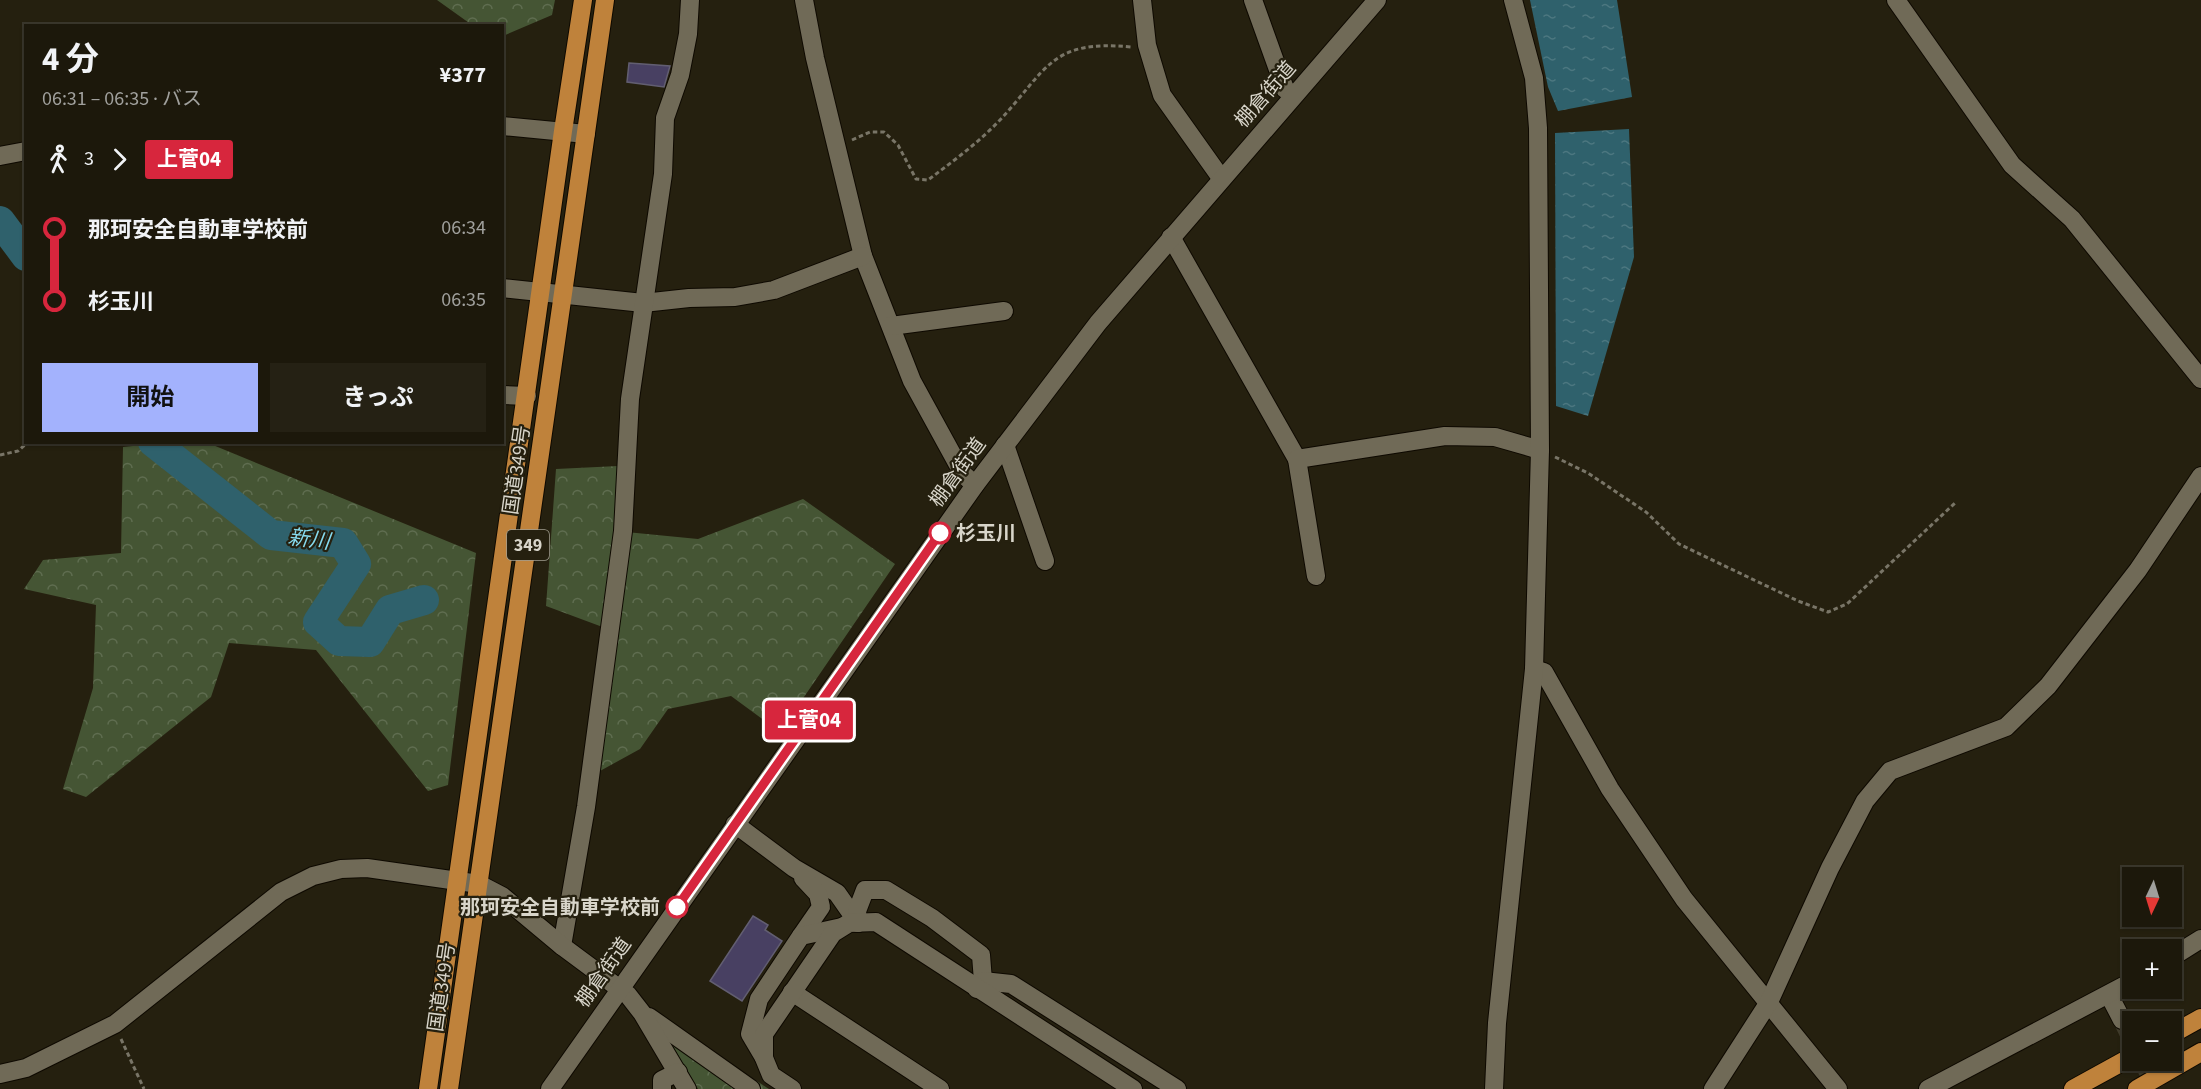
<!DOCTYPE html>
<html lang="ja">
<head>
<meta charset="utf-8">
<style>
  :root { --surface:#1c180b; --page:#252114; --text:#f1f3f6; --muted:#a0a09d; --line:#3a372c; --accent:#a3b2fd }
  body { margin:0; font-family:"Source Sans 3","Noto Sans JP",sans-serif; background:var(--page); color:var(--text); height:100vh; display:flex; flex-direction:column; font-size:22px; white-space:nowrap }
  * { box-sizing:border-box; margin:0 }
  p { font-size:20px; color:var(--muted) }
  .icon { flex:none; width:33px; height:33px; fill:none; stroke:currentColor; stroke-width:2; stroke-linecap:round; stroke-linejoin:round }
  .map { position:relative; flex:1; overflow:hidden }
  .side { position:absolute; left:24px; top:24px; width:480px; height:420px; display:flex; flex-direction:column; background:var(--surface); border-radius:0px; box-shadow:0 2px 4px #0004,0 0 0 2px var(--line) }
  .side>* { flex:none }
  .badge { padding:0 12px; border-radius:4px; font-size:21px; line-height:39px }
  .needle { width:39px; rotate:184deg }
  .fabs { position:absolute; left:2122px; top:867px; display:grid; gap:12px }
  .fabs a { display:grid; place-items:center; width:60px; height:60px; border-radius:0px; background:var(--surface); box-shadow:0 2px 4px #0004,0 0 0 2px var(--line); font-size:30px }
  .map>.badge { position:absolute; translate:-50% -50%; box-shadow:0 0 0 3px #fff }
  .legs { display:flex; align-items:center; gap:9px; height:66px; padding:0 18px; font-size:20px }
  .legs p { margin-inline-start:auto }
  .overview { display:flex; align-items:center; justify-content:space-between; height:102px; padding:0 18px }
  h1 { font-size:33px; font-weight:700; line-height:45px }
  .cta { display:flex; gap:12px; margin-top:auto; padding:12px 18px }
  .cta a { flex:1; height:69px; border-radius:0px; background:var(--accent); color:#111; font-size:24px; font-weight:700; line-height:69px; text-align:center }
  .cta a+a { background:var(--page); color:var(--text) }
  ul { padding:0 18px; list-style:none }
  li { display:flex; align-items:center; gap:21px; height:72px; font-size:22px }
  li i { display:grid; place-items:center; width:9px; height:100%; margin:0 8px; background:currentColor }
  li i::after { content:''; width:15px; height:15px; margin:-8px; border:4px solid; border-radius:50%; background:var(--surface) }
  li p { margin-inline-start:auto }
  li:first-child i { background:linear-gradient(#0000 50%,currentColor 0) }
  li:last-child i { background:linear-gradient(currentColor 50%,#0000 0) }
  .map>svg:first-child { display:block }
  .forest { fill:url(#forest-crowns) }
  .water { fill:url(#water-ripples) }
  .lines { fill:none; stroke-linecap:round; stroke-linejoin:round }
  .river { stroke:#2f616c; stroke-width:30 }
  .building { fill:#484062; stroke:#625e71; stroke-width:1.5 }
  .minor-tunnel { stroke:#403b2b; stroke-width:18; stroke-dasharray:18 9; stroke-linecap:butt }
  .minor-casing { stroke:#0e0900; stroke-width:20 }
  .highway-casing { stroke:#0e0900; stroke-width:20 }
  .path { stroke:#797567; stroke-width:3; stroke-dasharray:4.5 3; stroke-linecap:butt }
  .minor { stroke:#706a57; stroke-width:18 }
  .highway { stroke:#bf823b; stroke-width:18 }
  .line-1-casing { stroke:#fff; stroke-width:14 }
  .line-1 { stroke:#d7263d; stroke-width:9 }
  .stop-1-dot { fill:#fff; stroke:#d7263d; stroke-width:3 }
  .labels { text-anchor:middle; stroke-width:4.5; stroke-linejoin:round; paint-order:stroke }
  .shield { fill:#25200f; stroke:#a29f92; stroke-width:1.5 }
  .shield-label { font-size:18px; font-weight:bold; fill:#d8d5ca }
  .street-label { font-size:20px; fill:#d8d5ca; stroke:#25200f }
  .stop-label { font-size:20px; font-weight:bold; fill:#d8d5ca; stroke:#25200f; text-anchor:start }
  .water-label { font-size:21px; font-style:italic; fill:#86daee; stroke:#25200f }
</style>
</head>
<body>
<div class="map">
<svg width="2201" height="1089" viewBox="0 0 2201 1089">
  <defs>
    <pattern id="forest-crowns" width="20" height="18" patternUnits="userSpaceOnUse" patternTransform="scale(1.5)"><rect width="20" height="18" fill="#455534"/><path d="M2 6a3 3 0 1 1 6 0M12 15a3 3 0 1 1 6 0" fill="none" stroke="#5f6d50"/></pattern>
    <pattern id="water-ripples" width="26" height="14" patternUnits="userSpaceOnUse" patternTransform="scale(1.5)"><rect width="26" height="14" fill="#2f616c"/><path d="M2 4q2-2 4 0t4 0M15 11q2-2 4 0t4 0" fill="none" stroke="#4c7780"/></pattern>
  </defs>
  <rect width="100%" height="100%" fill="#25200f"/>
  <!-- forest -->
  <g class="forest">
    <path d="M437,0H555L552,15L503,36L502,26L472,25Z"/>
    <path d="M172,442L208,443L476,553L448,785L428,791L316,650L229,643L211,697L86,797L63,789L93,688L96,605L24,589L43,560L121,553L123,447Z"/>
    <path d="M618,466L616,531L698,539L803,499L895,564L780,732L731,696L668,709L640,749L600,771L616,632L546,606L556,469Z"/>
    <path d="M676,1028L769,1089H698L671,1043Z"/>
  </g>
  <!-- water -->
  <g class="water">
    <path d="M1530,0H1617L1632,97L1558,111L1548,87Z"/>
    <path d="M1629,129L1634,257L1588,416L1556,406L1555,133Z"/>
  </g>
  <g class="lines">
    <!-- river -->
    <g class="river">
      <path d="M0,221L26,256"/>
      <path d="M153,442L271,535L343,543L356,564L318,622L339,641L370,642L390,610L424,600"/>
    </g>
  </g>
  <!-- building -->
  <g class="building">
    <path d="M629,63L670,66L664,87L627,82Z"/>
    <path d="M753,916L768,925L765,930L782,941L742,1001L710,981Z"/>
  </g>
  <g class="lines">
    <!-- minor-tunnel -->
    <g class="minor-tunnel">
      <path d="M2122,1020L2133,1043"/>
      <path d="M2142,1060L2156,1089"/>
    </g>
    <defs>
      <g id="minor">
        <path d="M804,0L815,58L863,256L912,381L963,474L975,485"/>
        <path d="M1142,0L1147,45L1162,95L1221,178"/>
        <path d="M1253,0L1285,89L1294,95"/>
        <path d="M1896,0L2012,165L2072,219L2201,379"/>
        <path d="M502,126L586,134"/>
        <path d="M0,156L26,151"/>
        <path d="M1171,237L1297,459"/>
        <path d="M502,288L643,303L689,298L735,297L774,290L863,256"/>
        <path d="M891,326L1004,311"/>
        <path d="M502,395L527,396"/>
        <path d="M1005,445L1045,561"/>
        <path d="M1316,576L1297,459L1445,436L1495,437L1540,450"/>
        <path d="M1534,669L1544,672L1610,789L1684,899L1838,1089"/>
        <path d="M735,824L794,868L837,893L858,923"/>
        <path d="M858,923L857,911L865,890H886L932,918L981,955L983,981"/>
        <path d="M801,936L821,907L818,894L803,878"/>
        <path d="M562,946L586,807L623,531L630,399L663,174L665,118L680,75L688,34L690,0"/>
        <path d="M2172,957L2201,939"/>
        <path d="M977,989L983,981L1011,984L1177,1089"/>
        <path d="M792,992L940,1089"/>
        <path d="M2109,995L2122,1020"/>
        <path d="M649,1017L751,1089"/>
        <path d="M763,1056L750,1034L759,999L801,936L842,927"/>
        <path d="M0,1074L26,1068L115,1024L281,892L313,876L341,869L367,868L479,884L502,896L562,946L628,995L642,1013L687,1089"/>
        <path d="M550,1089L975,485L1098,323L1377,0"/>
        <path d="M662,1089V1080L678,1072"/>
        <path d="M792,1089L771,1075L764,1058V1034L833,933L849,923L876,922L1133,1089"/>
        <path d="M1494,1089L1497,1023L1534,669L1540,450L1538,128L1534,78L1513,0"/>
        <path d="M1713,1089L1769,1002L1830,868L1865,801L1890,771L2006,727L2048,686L2138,570L2201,476"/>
        <path d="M1928,1089L2133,981"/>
      </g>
      <g id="highway">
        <path d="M2172,1034L2201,1018"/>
        <path d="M428,1089L563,131L583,0"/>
        <path d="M449,1089L605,0"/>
        <path d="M2073,1089L2133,1056"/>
        <path d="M2137,1089L2201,1052"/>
      </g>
    </defs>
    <!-- minor casing -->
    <use href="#minor" class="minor-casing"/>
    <!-- highway casing -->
    <use href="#highway" class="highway-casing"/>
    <!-- path -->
    <g class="path">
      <path d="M852,140L870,132H884L898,145L916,179L928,180C952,162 978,143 999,121C1047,70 1050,39 1131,47"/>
      <path d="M0,455L18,451L28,442"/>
      <path d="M1555,457L1588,473L1646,512L1679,544L1798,601L1828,612L1847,604L1955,503"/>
      <path d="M121,1039L144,1089"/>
    </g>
    <!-- minor -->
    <use href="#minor" class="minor"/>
    <!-- highway -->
    <use href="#highway" class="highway"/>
  </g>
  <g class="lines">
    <defs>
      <path id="line-1" d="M677,907L940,533"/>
    </defs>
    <!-- line-1 casing -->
    <use href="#line-1" class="line-1-casing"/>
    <!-- line-1 -->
    <use href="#line-1" class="line-1"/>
  </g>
  <!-- markers -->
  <g class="stop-1-dot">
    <circle cx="940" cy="533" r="10"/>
    <circle cx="677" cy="907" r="10"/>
  </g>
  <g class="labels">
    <!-- shield labels -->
    <rect class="shield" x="507" y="530" width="42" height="30" rx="4.5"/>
    <g class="shield-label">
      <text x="528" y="551">349</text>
    </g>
    <!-- street labels -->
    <g class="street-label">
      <text transform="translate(1265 94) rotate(-49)" y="7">棚倉街道</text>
      <text transform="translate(516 470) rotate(-82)" y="7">国道349号</text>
      <text transform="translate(957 472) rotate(-54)" y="7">棚倉街道</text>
      <text transform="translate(603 972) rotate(-55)" y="7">棚倉街道</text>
      <text transform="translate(441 987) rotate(-82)" y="7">国道349号</text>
    </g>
    <!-- stop labels -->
    <g class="stop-label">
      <text x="956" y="540">杉玉川</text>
      <text x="660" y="914" text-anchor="end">那珂安全自動車学校前</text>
    </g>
    <!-- water labels -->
    <g class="water-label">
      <text transform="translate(309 539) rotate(7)" y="7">新川</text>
    </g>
  </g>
</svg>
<div class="fabs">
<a><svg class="needle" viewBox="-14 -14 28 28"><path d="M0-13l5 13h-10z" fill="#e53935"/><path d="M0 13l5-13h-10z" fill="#a0a09d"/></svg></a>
<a>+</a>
<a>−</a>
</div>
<b class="badge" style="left:809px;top:720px;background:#d7263d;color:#fff">上菅04</b>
<section class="side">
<div class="overview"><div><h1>4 分</h1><p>06:31 – 06:35 · バス</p></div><b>¥377</b></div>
<div class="legs"><svg class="icon" aria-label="walk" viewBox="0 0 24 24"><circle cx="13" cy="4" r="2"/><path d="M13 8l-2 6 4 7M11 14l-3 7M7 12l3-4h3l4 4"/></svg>3<svg class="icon" aria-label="forward" viewBox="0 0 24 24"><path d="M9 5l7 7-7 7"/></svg><b class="badge" style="background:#d7263d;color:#fff">上菅04</b></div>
<ul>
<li><i style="color:#d7263d"></i><b>那珂安全自動車学校前</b><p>06:34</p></li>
<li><i style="color:#d7263d"></i><b>杉玉川</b><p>06:35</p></li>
</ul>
<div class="cta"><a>開始</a><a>きっぷ</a></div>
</section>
</div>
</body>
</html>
